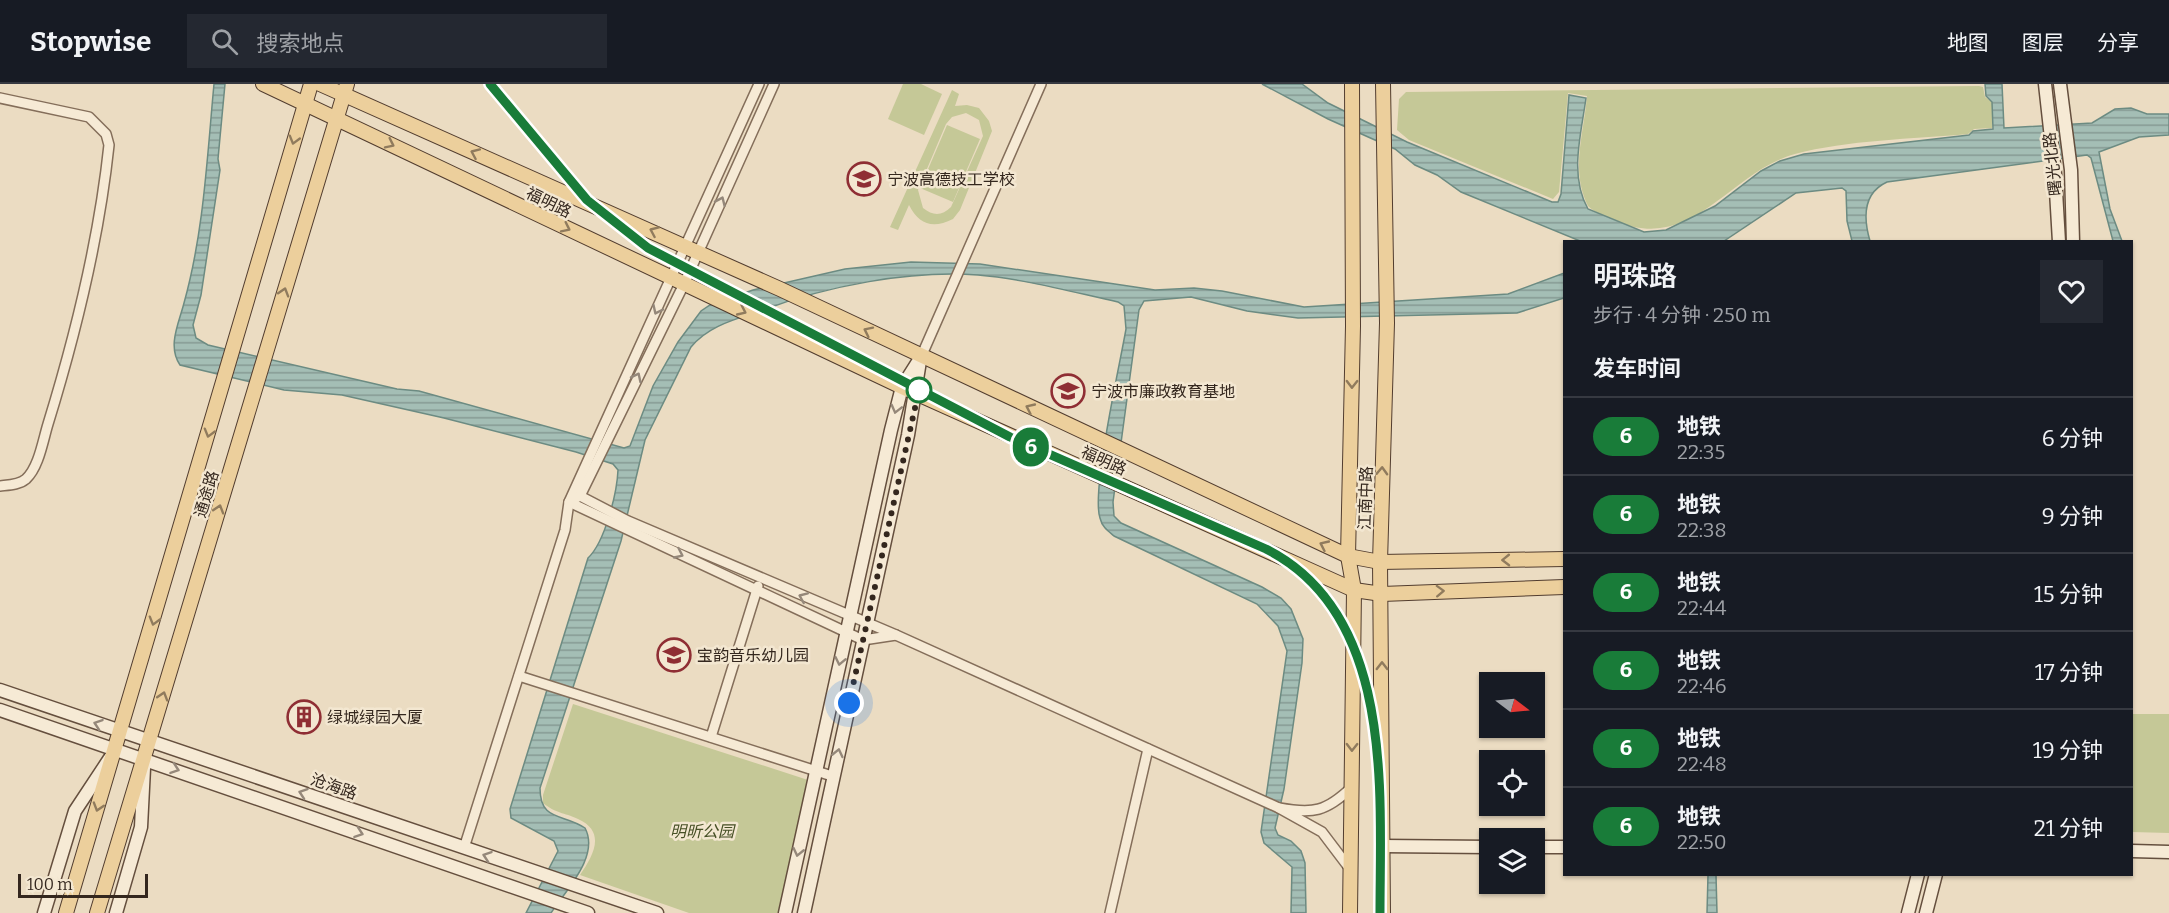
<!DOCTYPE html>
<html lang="zh">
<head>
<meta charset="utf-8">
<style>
  :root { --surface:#171b24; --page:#242831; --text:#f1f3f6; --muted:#9ea1a6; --line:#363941 }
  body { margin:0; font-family:Bitter,"Noto Sans SC",serif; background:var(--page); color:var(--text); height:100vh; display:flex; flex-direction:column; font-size:22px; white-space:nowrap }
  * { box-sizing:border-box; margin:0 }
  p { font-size:20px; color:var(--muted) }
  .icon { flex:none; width:33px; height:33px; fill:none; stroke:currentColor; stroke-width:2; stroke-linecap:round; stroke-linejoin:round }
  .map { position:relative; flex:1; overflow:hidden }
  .drawer { position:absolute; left:1563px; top:156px; width:570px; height:636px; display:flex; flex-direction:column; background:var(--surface); border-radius:0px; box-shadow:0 2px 4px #0004 }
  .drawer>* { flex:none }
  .badge { padding:0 12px; border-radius:20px; font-size:21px; line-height:39px }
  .needle { width:39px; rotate:106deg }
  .buttons { position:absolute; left:1479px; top:588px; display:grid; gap:12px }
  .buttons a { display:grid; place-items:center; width:66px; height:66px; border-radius:0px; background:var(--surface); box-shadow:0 2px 4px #0004; font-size:30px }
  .scale { position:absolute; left:18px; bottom:15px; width:130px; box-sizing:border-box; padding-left:6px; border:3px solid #34271e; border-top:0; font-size:16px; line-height:21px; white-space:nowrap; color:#34271e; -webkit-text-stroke:4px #f3e7d1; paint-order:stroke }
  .you { position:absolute; width:30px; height:30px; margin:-15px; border:4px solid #fff; border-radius:50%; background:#1a73e8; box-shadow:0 0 0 9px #1a73e833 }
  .map>.badge { position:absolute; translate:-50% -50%; box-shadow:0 0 0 3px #fff }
  h2 { padding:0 30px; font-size:22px; line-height:54px }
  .round { display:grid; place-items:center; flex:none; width:63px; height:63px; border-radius:0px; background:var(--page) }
  .head { display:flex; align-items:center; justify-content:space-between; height:102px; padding:0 30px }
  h1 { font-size:28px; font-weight:600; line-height:45px }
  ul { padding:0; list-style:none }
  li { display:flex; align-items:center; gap:18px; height:78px; padding:0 30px; border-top:2px solid var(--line) }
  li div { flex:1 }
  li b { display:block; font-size:22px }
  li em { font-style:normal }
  li .badge { min-width:66px; font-weight:700; text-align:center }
  header { display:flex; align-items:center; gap:36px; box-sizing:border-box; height:84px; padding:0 30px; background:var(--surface); border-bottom:2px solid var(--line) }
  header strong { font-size:28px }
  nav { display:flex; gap:33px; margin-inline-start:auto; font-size:21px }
  .search { width:420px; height:54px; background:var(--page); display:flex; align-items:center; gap:15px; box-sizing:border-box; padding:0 21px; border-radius:0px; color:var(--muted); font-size:22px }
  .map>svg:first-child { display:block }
  .green { fill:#c5c897; fill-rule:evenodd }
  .water { fill:url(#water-rules); stroke:#6c8b82; stroke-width:1.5 }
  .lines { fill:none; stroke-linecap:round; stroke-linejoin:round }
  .street-casing { stroke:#846e5a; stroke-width:12 }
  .secondary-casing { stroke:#654f3e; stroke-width:15 }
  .primary-casing { stroke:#523d2f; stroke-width:16 }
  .street { stroke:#f6ead5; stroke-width:9 }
  .secondary { stroke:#f6ead5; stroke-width:12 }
  .primary { stroke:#eccf9c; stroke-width:14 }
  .oneway { stroke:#907b5d }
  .oneway2 { stroke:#95887a }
  .line-casing { stroke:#fff; stroke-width:14 }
  .line { stroke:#197c39; stroke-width:9 }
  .walk { stroke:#34271e; stroke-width:6; stroke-dasharray:0 10.8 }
  .stop-dot { fill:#fff; stroke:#197c39; stroke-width:3 }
  .labels { text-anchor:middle; stroke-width:5; stroke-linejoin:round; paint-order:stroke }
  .street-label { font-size:16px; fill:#34271e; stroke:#f3e7d1 }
  .poi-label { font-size:16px; fill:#34271e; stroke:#f3e7d1; text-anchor:start }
  .park-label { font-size:16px; font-style:italic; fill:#475026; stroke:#f3e7d1 }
</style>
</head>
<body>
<header>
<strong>Stopwise</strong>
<div class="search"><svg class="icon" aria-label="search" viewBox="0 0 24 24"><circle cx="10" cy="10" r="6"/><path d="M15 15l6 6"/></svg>搜索地点</div>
<nav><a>地图</a><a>图层</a><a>分享</a></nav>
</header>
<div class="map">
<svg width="2169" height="829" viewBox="0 0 2169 829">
  <defs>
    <pattern id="water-rules" width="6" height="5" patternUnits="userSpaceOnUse" patternTransform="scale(1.5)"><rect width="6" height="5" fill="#a4beb5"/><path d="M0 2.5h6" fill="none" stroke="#869a93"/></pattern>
  </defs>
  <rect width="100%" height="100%" fill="#ebdcc2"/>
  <!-- green -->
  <g class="green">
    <path d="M903,0H921L942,10L924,51L888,35Z"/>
    <path d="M1979,2L1983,3L1985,13L1992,18V44L1974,45L1968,50C1913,55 1847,56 1795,70C1729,88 1693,170 1616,137C1607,133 1595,129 1588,122C1570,86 1584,50 1587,12L1568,9L1559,108L1553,115L1409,56L1397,46L1399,15L1406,8Z"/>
    <path d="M952,6L959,10L955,22L967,21L979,24L989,37L992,47L960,126L953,135C933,145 919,141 909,121L898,146L890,143ZM966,29L979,36L983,52L951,123C942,132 933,132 923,124L918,106L946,40L952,33Z"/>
    <path d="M947,41L980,55L953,118L920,104Z"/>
    <path d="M573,620L808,696L778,829H689L580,791C593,772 607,748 578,735C563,728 557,730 543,719V711Z"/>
    <path d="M2132,630H2169V749L2132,748Z"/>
  </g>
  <!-- water -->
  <g class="water">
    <path d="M214,0H225L218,75L220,86L201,211L193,241L196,254L208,261L397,305L419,307L624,364L630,362L653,302L678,258L701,227L710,221L753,206L845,185L911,178L980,180L1155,206L1194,204L1222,207L1304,223L1508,210L1564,189V214L1517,229L1298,234L1247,227L1191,213L1144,217L1139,226L1113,418L1114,432L1121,439L1262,503L1281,514L1291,525L1303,555L1302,579L1284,705L1275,744L1278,751L1291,757L1301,767L1305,779L1306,829H1291L1292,783L1264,759L1261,748L1287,567L1278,542L1257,520L1114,452C1108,447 1102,443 1100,434C1091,408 1120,280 1126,245L1124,222L1118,218C1072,208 1025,195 978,191C910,186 827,202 763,226C737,235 709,241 691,263L645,356L621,457L540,704C540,738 563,729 585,744C600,772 566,806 551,829H526L558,767L554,757L511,734L510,725L588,474C605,458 617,409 618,386L613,380L576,368L444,334L342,311L284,306L180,281C167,262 179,239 184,219C204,147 207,74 214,0Z"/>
    <path d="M1262,0H1302L1328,19L1407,58L1552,118H1558L1561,110L1569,11L1586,14C1581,51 1569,91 1588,125L1644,148L1666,146L1715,122L1761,87L1780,77L1804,70L1969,51L1973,47L1993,45L1992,18L1986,12L1985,0H2002L2004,44L2092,39L2115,25L2131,24L2147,30H2169V51L2139,53L2099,68L2110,125L2122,157H2113L2091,74L2087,71L1887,98C1863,109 1863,133 1870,157H1852L1847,137L1846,107L1842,104L1796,109L1724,157H1580L1461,108L1437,91L1415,81L1395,65L1328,35Z"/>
    <path d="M1708,791H1716L1717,829H1707Z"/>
  </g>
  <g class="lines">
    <defs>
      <g id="street">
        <path d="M759,0L569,418L863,556L896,551"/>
        <path d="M0,14L89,33L106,50L109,61C99,156 76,249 48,340C43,356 39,383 26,395C19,401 9,401 0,402"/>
        <path d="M921,273L1041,0"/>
        <path d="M580,412L628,437L896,551L1279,724"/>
        <path d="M519,592L832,692"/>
        <path d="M711,653L758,502"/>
        <path d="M464,764L565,446L569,418L580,412L684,200L774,0"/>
        <path d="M1350,785L1322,748L1279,724C1313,730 1326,728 1352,703"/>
        <path d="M1110,829L1148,665"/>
      </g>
      <g id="secondary">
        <path d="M2045,0L2055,90L2059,158"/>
        <path d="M2060,0L2071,86L2073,158"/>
        <path d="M0,606L657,829"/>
        <path d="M0,626L588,829"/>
        <path d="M1382,762L1490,763"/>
        <path d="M1534,763H1564"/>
        <path d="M2132,767L2169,768"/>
        <path d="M44,829L75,727L110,674"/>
        <path d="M116,829L141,743L144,684"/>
        <path d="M785,829L891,346L902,303L921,273"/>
        <path d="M804,829L908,351L920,277"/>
        <path d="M1908,829L1918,790"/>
        <path d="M1926,829L1936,790"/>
      </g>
      <g id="primary">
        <path d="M263,0L902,303L1354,506L1382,510L1564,503"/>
        <path d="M320,0L780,205L1348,472L1380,478L1564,475"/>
        <path d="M66,829L311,0"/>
        <path d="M97,829L347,0"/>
        <path d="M1350,829L1354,506L1348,472L1353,242L1352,0"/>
        <path d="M1383,829L1380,478L1387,239L1383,0"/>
      </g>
    </defs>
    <!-- street casing -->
    <use href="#street" class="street-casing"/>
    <!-- secondary casing -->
    <use href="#secondary" class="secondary-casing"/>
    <!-- primary casing -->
    <use href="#primary" class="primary-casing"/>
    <!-- street -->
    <use href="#street" class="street"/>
    <!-- secondary -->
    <use href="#secondary" class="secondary"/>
    <!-- primary -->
    <use href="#primary" class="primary"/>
  </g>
  <!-- one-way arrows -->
  <defs><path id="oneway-chevron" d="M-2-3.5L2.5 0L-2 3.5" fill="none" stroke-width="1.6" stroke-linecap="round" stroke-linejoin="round" transform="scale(1.5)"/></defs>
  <g class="oneway">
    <use href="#oneway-chevron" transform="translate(294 56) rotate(106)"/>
    <use href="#oneway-chevron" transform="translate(390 60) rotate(26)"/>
    <use href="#oneway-chevron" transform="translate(475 69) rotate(-156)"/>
    <use href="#oneway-chevron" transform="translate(566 144) rotate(26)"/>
    <use href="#oneway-chevron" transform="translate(654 147) rotate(-156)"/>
    <use href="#oneway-chevron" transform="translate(284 208) rotate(-73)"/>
    <use href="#oneway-chevron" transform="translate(742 227) rotate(25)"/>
    <use href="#oneway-chevron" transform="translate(868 247) rotate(-154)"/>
    <use href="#oneway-chevron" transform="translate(1352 300) rotate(91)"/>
    <use href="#oneway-chevron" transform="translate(1030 324) rotate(-155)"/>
    <use href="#oneway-chevron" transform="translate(209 349) rotate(106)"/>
    <use href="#oneway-chevron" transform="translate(1382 387) rotate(-88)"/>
    <use href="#oneway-chevron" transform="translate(219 425) rotate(-73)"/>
    <use href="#oneway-chevron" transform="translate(1324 461) rotate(-155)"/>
    <use href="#oneway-chevron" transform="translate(1506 476) rotate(179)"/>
    <use href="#oneway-chevron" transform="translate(1440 507) rotate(-2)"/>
    <use href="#oneway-chevron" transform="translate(154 537) rotate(106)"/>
    <use href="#oneway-chevron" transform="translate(1382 582) rotate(-90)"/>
    <use href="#oneway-chevron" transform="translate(163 612) rotate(-73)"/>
    <use href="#oneway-chevron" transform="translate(1352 663) rotate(91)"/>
    <use href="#oneway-chevron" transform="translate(98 723) rotate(107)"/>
  </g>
  <g class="oneway2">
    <use href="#oneway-chevron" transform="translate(721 117) rotate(-66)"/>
    <use href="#oneway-chevron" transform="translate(657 226) rotate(115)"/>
    <use href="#oneway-chevron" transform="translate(637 293) rotate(-64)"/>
    <use href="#oneway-chevron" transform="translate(896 325) rotate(104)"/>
    <use href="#oneway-chevron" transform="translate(679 470) rotate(25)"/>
    <use href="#oneway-chevron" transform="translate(803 513) rotate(-157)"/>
    <use href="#oneway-chevron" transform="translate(840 577) rotate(102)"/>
    <use href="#oneway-chevron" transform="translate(98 640) rotate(-161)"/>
    <use href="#oneway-chevron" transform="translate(838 669) rotate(-77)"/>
    <use href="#oneway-chevron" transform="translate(175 685) rotate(19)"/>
    <use href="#oneway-chevron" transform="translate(303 709) rotate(-161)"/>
    <use href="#oneway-chevron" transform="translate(359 749) rotate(19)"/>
    <use href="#oneway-chevron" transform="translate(798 768) rotate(103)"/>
    <use href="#oneway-chevron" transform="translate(487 772) rotate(-161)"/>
  </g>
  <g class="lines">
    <defs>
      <path id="line" d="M490,0L587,116L648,164L1010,353L1266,465C1395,530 1380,708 1380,829"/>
    </defs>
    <!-- line casing -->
    <use href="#line" class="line-casing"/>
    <!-- line -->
    <use href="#line" class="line"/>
    <!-- walk -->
    <path class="walk" d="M849,619L919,306"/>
  </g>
  <!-- icons -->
  <defs>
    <symbol id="university-ring" viewBox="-11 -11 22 22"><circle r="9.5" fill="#f3e7d1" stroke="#8f2e34" stroke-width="1.5"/><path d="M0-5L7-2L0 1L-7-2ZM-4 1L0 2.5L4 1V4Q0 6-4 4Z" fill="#8f2e34"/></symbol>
    <symbol id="school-ring" viewBox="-11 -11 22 22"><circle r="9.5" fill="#f3e7d1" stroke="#8f2e34" stroke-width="1.5"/><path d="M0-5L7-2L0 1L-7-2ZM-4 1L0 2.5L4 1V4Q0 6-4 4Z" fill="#8f2e34"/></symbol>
    <symbol id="building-ring" viewBox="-11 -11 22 22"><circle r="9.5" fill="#f3e7d1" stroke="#8f2e34" stroke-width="1.5"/><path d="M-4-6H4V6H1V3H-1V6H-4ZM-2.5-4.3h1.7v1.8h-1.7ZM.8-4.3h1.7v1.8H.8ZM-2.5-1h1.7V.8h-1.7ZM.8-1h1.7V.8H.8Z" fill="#8f2e34"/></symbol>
  </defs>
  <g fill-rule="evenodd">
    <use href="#university-ring" x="845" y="76" width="38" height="38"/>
    <use href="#university-ring" x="1049" y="288" width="38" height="38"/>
    <use href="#school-ring" x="655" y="552" width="38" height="38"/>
    <use href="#building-ring" x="285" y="614" width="38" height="38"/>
  </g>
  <!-- markers -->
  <circle class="stop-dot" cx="919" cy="306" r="12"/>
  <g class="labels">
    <!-- street labels -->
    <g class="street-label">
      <text transform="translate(2052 80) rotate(-96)" y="6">曙光北路</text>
      <text transform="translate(549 118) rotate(26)" y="6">福明路</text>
      <text transform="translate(1104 376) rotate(24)" y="6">福明路</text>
      <text transform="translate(206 410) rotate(-73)" y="6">通途路</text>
      <text transform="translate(1365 414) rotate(-88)" y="6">江南中路</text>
      <text transform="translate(334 702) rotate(19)" y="6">沧海路</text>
    </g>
    <!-- poi labels -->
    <g class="poi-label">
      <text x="887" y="101">宁波高德技工学校</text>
      <text x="1091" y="313">宁波市廉政教育基地</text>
      <text x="697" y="577">宝韵音乐幼儿园</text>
      <text x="327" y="639">绿城绿园大厦</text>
    </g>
    <!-- park labels -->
    <g class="park-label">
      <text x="702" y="753">明昕公园</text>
    </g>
  </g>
</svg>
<div class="buttons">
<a><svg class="needle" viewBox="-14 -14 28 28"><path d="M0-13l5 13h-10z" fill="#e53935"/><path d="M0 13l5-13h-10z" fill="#9ea1a6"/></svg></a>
<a><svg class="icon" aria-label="locate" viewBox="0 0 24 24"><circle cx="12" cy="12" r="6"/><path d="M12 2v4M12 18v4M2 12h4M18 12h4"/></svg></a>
<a><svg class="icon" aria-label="layers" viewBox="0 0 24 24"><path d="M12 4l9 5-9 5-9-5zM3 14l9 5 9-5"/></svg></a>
</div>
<div class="scale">100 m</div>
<div class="you" style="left:849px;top:619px"></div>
<b class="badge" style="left:1031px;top:363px;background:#197c39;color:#fff">6</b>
<section class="drawer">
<div class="head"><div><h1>明珠路</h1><p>步行 · 4 分钟 · 250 m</p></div><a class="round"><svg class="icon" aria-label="heart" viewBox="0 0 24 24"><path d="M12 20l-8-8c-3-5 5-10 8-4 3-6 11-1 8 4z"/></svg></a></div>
<h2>发车时间</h2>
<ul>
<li><span class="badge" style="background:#197c39;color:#fff">6</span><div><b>地铁</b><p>22:35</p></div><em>6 分钟</em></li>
<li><span class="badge" style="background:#197c39;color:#fff">6</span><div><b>地铁</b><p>22:38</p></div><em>9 分钟</em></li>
<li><span class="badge" style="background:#197c39;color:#fff">6</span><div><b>地铁</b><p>22:44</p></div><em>15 分钟</em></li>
<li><span class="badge" style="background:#197c39;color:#fff">6</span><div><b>地铁</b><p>22:46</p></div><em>17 分钟</em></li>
<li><span class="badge" style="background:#197c39;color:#fff">6</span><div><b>地铁</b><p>22:48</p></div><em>19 分钟</em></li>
<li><span class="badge" style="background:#197c39;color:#fff">6</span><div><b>地铁</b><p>22:50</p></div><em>21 分钟</em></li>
</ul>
</section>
</div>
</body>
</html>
